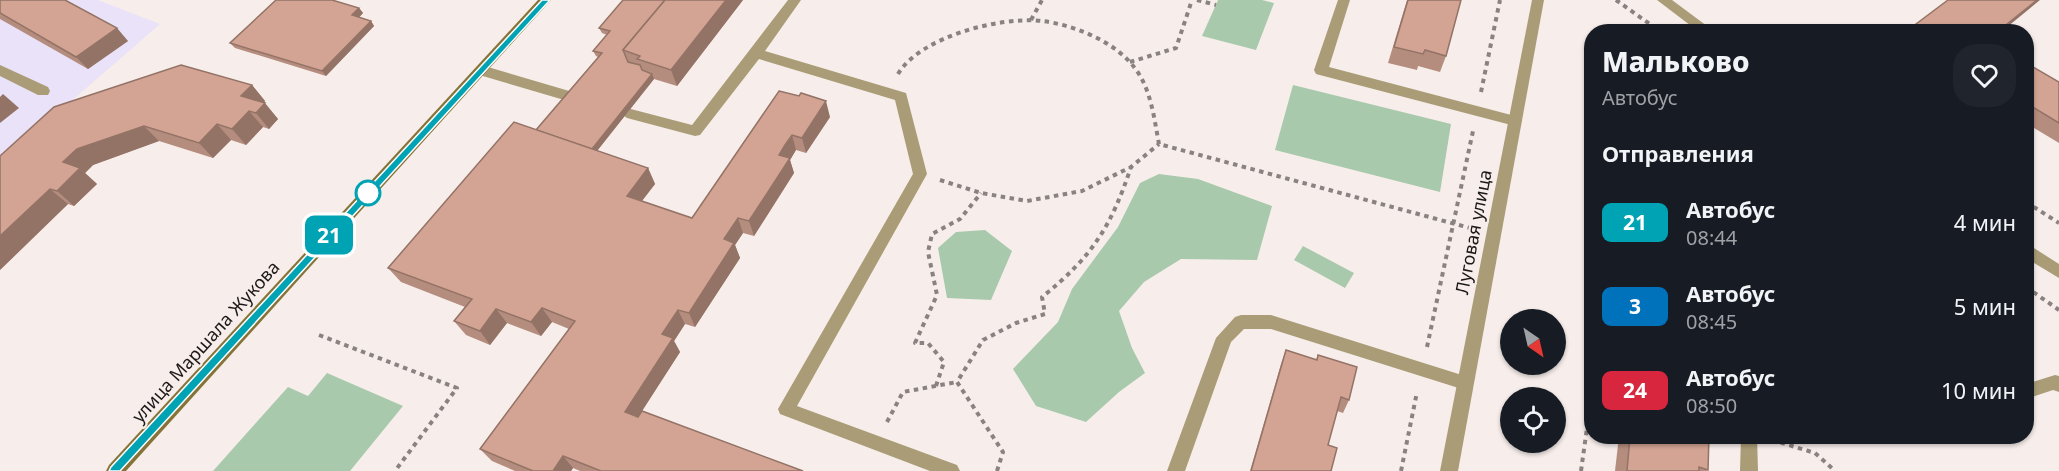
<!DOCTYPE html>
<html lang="ru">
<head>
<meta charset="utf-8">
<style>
  :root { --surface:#171b24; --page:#20242c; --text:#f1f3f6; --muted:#9ea1a6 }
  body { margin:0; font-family:"Noto Sans",sans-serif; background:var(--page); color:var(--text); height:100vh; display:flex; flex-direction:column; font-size:22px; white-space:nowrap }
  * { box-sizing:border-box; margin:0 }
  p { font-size:20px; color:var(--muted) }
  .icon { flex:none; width:33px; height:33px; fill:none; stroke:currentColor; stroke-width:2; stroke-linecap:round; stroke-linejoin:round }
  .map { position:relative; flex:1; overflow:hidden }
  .side { position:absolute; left:1584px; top:24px; width:450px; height:420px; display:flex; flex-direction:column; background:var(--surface); border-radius:24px; box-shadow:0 2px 4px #0004 }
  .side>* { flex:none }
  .badge { padding:0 12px; border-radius:9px; font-size:21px; line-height:39px }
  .needle { width:39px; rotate:146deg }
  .fabs { position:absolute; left:1500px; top:309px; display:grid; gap:12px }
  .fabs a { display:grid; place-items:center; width:66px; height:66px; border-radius:50%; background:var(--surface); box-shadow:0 2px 4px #0004; font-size:30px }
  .map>.badge { position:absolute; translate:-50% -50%; box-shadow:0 0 0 3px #fff }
  h2 { padding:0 18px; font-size:22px; line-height:54px }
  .round { display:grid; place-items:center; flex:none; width:63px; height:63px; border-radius:24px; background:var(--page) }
  .head { display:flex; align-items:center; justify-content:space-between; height:102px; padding:0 18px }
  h1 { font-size:28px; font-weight:800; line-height:45px }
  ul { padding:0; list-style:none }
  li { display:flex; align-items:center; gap:18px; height:84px; padding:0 18px }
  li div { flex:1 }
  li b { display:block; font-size:22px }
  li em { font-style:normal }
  li .badge { min-width:66px; font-weight:700; text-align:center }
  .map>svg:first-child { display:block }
  .industrial { fill:#e9e2f8 }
  .green { fill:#a9c9ac }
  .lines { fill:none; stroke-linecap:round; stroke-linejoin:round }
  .path { stroke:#898280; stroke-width:4; stroke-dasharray:4.5 4.5; stroke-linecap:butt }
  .service { fill:#a99c76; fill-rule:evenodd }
  .minor { fill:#a99c76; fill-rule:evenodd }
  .secondary { fill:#867337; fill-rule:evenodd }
  .wall { fill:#b58d7e }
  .shaded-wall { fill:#947367 }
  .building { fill:#d3a493; stroke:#947367; stroke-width:1.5 }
  .line { fill:#00a3b4; stroke:#fff; stroke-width:1.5 }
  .stop-dot { fill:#fff; stroke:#00a3b4; stroke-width:3 }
  .labels { text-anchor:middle; stroke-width:4.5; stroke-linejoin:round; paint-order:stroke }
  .street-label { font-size:18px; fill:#1c1817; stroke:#f7eeeb }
</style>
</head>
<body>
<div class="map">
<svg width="2059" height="471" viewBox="0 0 2059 471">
  <rect width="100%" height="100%" fill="#f7eeeb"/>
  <!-- industrial -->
  <path class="industrial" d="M0,0H98L160,24L0,163Z"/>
  <!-- green -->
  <g class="green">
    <path d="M1218,0H1262L1274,3L1256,50L1202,36Z"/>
    <path d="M1293,85L1451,124L1440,192L1275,150Z"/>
    <path d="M1159,174L1198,179L1272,206L1257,260L1181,259L1144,282L1119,311L1132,348L1145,373L1119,392L1086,422L1036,406L1013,369L1058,322L1072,289L1118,227L1140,183Z"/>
    <path d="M985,230L1012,251L991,300L947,298L938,248L956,232Z"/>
    <path d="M1303,246L1354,273L1345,288L1294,260Z"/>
    <path d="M327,373L403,406L350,471H213L288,387L308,396Z"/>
  </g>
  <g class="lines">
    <!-- path -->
    <g class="path">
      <path d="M1197,0L1216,5"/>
      <path d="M1616,0L1661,32"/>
      <path d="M1031,20L1042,0"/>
      <path d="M1130,62L1176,48L1192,0"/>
      <path d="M898,74C920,37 1000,16 1042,21C1074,25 1114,41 1134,67C1151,88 1154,118 1159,144L1470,228"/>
      <path d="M1481,92L1500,0"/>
      <path d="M940,180L981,193L1027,201L1082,191L1131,167L1159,144"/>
      <path d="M2026,202L2059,223"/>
      <path d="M2026,287L2059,310"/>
      <path d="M319,335L457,388L395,471"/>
      <path d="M1427,347L1473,131"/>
      <path d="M936,386L944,362L928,343H915L937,295L928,252L932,234L960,219L981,193"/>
      <path d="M887,422L903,392L957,382"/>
      <path d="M1772,440L1815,453L1835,471"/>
      <path d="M997,471L1003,452L957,382L983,340L1016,323L1045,314L1042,297C1092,257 1111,227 1131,167"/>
      <path d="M1401,471L1417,392"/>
      <path d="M1581,471L1592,392"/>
    </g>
    <!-- service -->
    <g class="service">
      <path d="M788,0H801L765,51L906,93L927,174L797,406L957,465L960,471H930L780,414L778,409L913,174L895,100L759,59L700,135L695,136L627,118L620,113L627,108L692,125Z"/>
      <path d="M1338,0H1350L1329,67L1515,116L1520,117L1522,121L1520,125L1515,126L1316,74L1314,70Z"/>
      <path d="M0,65L48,87L50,91L48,95H38L0,76Z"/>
      <path d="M481,65L576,93L578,97L571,102L476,74L474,70Z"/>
      <path d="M1241,315H1271L1465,376L1471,378L1473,383L1471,388L1465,390L1271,329H1244L1231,342L1185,471H1167L1216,338L1235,317Z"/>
      <path d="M2055,375L2059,376V392L2053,390L2026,399V384Z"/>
      <path d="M1741,436H1757L1758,471H1740Z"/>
    </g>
    <!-- minor -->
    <g class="minor">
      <path d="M1532,0H1544L1458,471H1440Z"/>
      <path d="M1657,0H1672L1715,32H1699Z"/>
      <path d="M2026,243L2059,264V278L2026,258Z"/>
    </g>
    <!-- secondary -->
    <path class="secondary" d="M538,0H551L126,471H106L109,465Z"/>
  </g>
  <!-- wall -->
  <g class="wall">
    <path d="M0,0L128,41L88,69L0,19Z"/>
    <path d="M743,0L677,86L654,79L597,151L648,168L655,184L642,201L692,218L779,91L830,117L806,153L796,150L790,160L794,173L754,236L743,233L735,245L740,258L695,327L685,324L674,341L680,352L642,411L803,471H580L573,468L571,471H515L492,461L480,449L569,329L552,322L541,336L507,323L490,345L466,335L454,321L465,307L401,282L388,268L536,130L598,57L596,56L593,51L607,35L602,33L599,28Z"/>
    <path d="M1407,0H1461L1446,56L1440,72L1418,66L1417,70L1388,63Z"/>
    <path d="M359,8L363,13L359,17L371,21L374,26L326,76L235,48L230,43Z"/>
    <path d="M2026,63L2059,82V143L2026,123Z"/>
    <path d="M252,85L265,101L264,103L278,119L269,129L263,127L246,145L231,140L213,158L159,141L93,165L85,173L97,184L74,206L68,204L0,270L54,107Z"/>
    <path d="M1286,350L1316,360L1318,355L1349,400L1343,413L1337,411L1328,445L1331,471H1250L1281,364Z"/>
    <path d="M1619,436H1709L1708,470L1706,471H1615Z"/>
  </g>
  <!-- shaded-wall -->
  <g class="shaded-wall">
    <path d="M726,0H743L677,86L671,70Z"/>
    <path d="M2037,0H2040L2001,32H1997Z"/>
    <path d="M359,8L363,13L356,21L352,15Z"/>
    <path d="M371,21L374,26L326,76L322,71Z"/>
    <path d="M117,28L128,41L88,69L76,57Z"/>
    <path d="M652,74L654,79L589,161L586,156Z"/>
    <path d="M252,85L265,101L254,112L241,96Z"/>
    <path d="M3,94L19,108L0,123V97Z"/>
    <path d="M826,101L830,117L806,153L802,138Z"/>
    <path d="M265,103L278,119L269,129L256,113Z"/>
    <path d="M249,111L263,127L246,145L232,129Z"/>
    <path d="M217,124L231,140L213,158L199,143Z"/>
    <path d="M144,126L159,141L93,165L85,173L97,184L74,206L57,191L63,162L77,149Z"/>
    <path d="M792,135L796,150L790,160L794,173L754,236L749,221L779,155Z"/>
    <path d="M648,168L655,184L634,211L627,196Z"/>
    <path d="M50,189L68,204L0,270V236Z"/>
    <path d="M738,218L743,233L735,245L740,258L695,327L689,313L724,239Z"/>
    <path d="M542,308L552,322L541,336L531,322Z"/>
    <path d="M496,309L507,323L490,345L480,331Z"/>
    <path d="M678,310L685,324L674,341L680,352L633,425L625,412L662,334Z"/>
    <path d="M563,456L573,468L571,471H553Z"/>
  </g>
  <!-- building -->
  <g class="building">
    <path d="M0,0H65L117,28L76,57L0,13Z"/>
    <path d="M276,0H332L359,8L352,15L371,21L322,71L230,43Z"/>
    <path d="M623,0H665L623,50L628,62L640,65L642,70L652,74L592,149L536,130L602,53L593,51L610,31L599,28Z"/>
    <path d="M665,0H726L671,70L637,59L640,56L623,50Z"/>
    <path d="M1408,0H1461L1446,56L1425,50L1423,54L1394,47Z"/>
    <path d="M1948,0H2037L1997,32H1910L1908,30Z"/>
    <path d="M2026,63L2059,82V123L2026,103Z"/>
    <path d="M181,65L252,85L241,96L265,103L256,113L249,111L232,129L217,124L199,143L144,126L77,149L63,162L80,168L57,191L50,189L0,236V156L54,107Z"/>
    <path d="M779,91L799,96L801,93L826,101L802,138L792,135L785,145L779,155L790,158L749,221L738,218L724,239L734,243L689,313L678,310L662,334L673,338L625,412L638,417L642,411L803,471H601L563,456L553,471H533L480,449L575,321L542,308L531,322L496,309L480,331L454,321L472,299L388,268L514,122L648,168L627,196L692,218Z"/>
    <path d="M1286,350L1317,360L1318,355L1357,367L1349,400L1341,397L1328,445L1337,448L1331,471H1251Z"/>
    <path d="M1630,436H1709L1708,470L1699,467V471H1627Z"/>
  </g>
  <!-- line -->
  <path class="line" d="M542,0H550L120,471H109L111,467Z"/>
  <!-- markers -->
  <circle class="stop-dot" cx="368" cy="193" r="12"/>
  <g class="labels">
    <!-- street labels -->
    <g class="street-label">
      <text transform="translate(1474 232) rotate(-79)" y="6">Луговая улица</text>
      <text transform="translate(206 342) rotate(-48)" y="6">улица Маршала Жукова</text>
    </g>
  </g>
</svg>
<div class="fabs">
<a><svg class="needle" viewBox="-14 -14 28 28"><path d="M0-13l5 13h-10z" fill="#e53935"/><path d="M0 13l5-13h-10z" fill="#9ea1a6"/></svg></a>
<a><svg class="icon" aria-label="locate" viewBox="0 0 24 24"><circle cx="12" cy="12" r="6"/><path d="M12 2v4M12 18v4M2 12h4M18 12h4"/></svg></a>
</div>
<b class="badge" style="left:329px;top:235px;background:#00a3b4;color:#fff">21</b>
<section class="side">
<div class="head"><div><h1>Мальково</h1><p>Автобус</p></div><a class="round"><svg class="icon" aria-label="heart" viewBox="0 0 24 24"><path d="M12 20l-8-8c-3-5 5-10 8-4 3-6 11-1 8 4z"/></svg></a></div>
<h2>Отправления</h2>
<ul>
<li><span class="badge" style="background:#00a3b4;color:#fff">21</span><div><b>Автобус</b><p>08:44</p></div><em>4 мин</em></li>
<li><span class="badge" style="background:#0072bc;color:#fff">3</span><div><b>Автобус</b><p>08:45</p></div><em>5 мин</em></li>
<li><span class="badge" style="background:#d7263d;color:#fff">24</span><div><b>Автобус</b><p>08:50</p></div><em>10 мин</em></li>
</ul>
</section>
</div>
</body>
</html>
